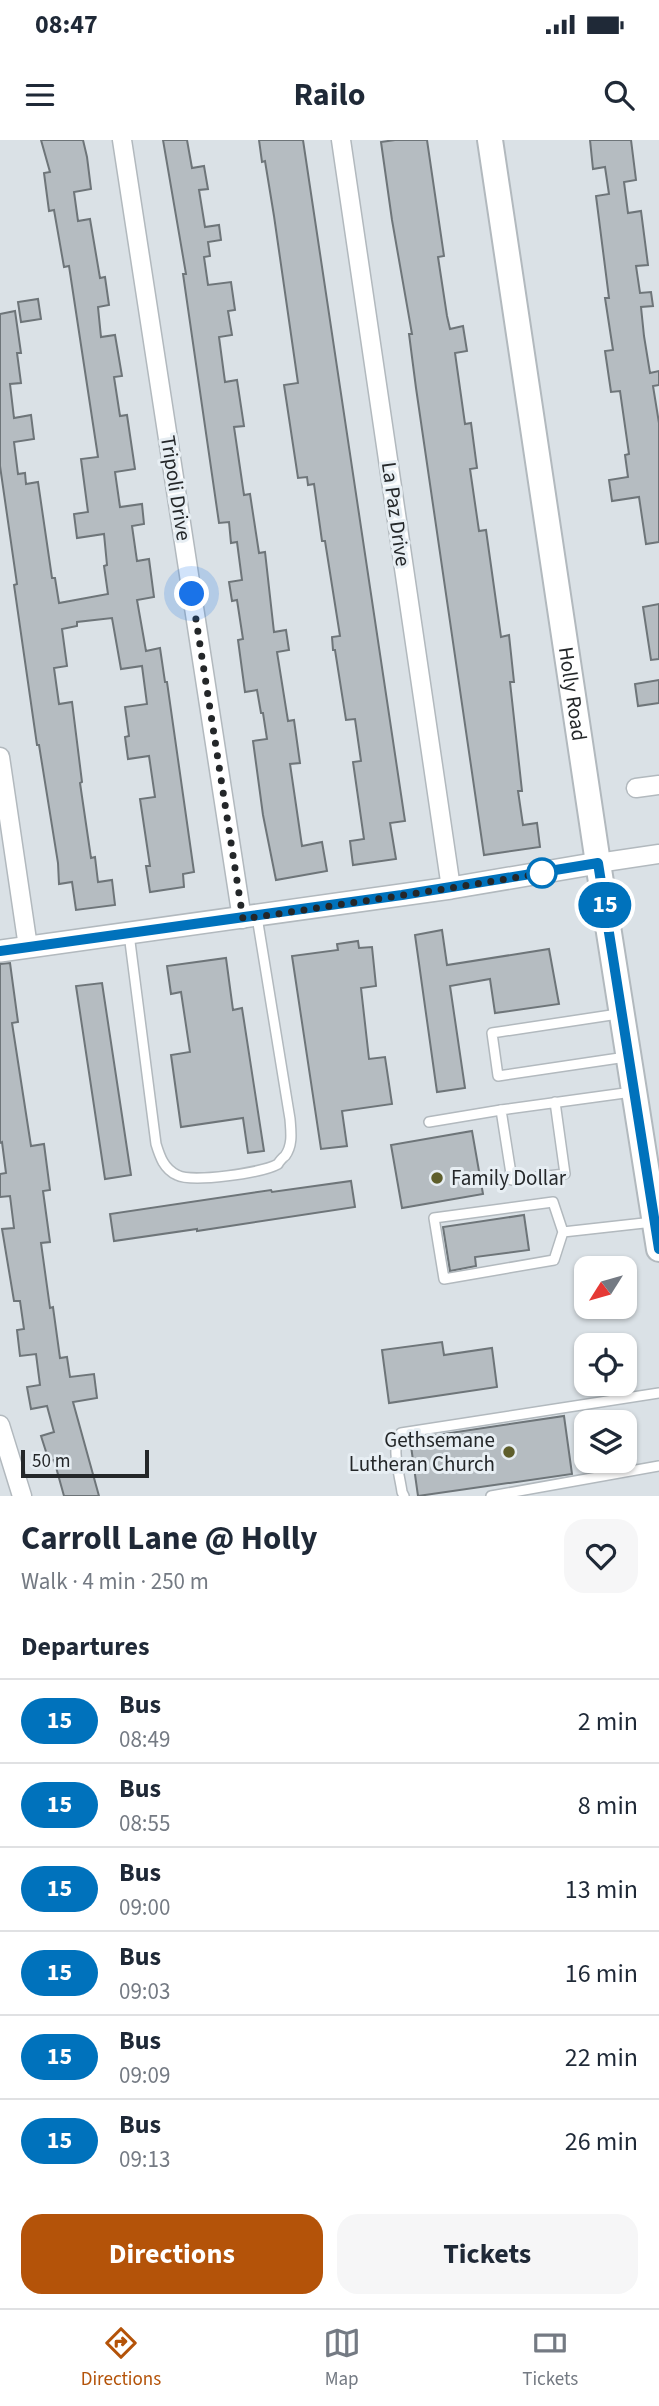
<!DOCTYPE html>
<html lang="en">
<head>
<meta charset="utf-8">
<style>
  :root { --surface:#fff; --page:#f6f6f7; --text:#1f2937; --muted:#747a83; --line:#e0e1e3; --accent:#b45309 }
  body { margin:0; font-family:"Source Sans 3",sans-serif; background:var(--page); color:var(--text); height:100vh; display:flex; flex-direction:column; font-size:26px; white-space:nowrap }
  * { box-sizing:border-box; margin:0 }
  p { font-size:23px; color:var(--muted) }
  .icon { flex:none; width:38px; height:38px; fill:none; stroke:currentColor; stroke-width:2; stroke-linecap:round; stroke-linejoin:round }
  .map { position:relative; height:1356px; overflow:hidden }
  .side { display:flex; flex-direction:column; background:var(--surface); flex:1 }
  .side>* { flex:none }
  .badge { padding:0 14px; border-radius:23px; font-size:24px; line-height:46px }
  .needle { width:46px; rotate:233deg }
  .tools { position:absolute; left:574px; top:1116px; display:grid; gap:14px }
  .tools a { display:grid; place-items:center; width:63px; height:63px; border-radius:14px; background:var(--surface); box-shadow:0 2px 5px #0004; font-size:35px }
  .scale { position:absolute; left:21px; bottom:18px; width:128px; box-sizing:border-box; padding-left:7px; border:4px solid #242729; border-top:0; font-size:19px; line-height:24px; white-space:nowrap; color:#242729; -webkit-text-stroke:5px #e7eef3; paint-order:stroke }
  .you { position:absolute; width:35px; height:35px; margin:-18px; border:5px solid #fff; border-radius:50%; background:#1a73e8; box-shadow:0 0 0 10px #1a73e833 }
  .map>.badge { position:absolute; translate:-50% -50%; box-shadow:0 0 0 4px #fff }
  h2 { padding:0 21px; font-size:26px; line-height:63px }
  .round { display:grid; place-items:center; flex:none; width:74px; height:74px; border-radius:21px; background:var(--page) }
  .head { display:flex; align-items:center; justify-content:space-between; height:119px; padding:0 21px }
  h1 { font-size:33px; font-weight:700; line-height:52px }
  .button { display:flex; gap:14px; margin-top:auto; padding:14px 21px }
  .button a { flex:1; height:80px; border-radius:21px; background:var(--accent); color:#fff; font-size:28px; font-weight:700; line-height:80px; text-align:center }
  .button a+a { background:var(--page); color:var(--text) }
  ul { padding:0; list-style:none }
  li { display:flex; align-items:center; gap:21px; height:84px; padding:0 21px; border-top:2px solid var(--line) }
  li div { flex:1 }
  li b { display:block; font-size:26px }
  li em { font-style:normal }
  li .badge { min-width:77px; font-weight:700; text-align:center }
  .status { display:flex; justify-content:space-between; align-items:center; height:49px; padding:0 35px; background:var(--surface); direction:ltr }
  .status svg { height:19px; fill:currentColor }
  header { display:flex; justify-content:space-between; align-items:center; height:91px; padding:0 21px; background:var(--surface); font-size:32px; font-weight:700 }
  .tabs { display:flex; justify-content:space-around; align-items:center; height:98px; border-top:2px solid var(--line); background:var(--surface); font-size:19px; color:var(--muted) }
  .tabs a { display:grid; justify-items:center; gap:4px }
  .tabs .selected { color:var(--accent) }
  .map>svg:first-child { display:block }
  .building { fill:#b5bcc1; stroke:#6e7579; stroke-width:2 }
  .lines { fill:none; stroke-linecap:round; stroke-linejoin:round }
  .service-casing { stroke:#b2b9be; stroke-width:12 }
  .minor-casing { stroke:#b2b9be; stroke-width:21 }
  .tertiary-casing { stroke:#b2b9be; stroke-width:24 }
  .secondary-casing { stroke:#b2b9be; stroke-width:28 }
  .service { stroke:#fff; stroke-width:9 }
  .minor { stroke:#fff; stroke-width:18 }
  .tertiary { stroke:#fff; stroke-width:21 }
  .secondary { stroke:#fff; stroke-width:24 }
  .line-casing { stroke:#fff; stroke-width:16 }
  .line { stroke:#0072bc; stroke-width:10 }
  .walk { stroke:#242729; stroke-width:7; stroke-dasharray:0 12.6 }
  .stop-dot { fill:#fff; stroke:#0072bc; stroke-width:3.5 }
  .poi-dot { fill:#5e5e2b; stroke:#e7eef3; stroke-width:2.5 }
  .labels { text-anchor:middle; stroke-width:6; stroke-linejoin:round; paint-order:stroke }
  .street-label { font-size:21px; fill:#242729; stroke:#e7eef3 }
  .poi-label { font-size:21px; fill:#242729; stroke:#e7eef3; text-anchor:start }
</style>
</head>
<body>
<div class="status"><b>08:47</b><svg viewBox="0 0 49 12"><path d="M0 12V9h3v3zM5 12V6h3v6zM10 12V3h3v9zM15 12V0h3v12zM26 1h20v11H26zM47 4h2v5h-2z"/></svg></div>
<header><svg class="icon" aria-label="menu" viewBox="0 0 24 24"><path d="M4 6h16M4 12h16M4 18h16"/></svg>Railo<svg class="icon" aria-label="search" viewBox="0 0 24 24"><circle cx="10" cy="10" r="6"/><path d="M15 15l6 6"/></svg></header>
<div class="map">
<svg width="659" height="1356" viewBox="0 0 659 1356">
  <rect width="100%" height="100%" fill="#dae1e6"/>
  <!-- building -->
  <g class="building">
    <path d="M41,0H83L87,17L91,49L74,52L78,81L90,79L100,138L105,137L109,165L98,167L101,197L115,195L122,236L114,237L120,276L127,275L135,329L115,332L120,367L142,364L144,384L132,386L137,421L149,419L154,457L137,460L146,511L160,508L165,542H167L194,732L183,734L184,747L150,752L146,726H150L140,659L155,657L149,616L128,619L125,597L129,596L125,567L147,564L142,526L121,529L112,478L77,482V486L62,489L67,526L54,528L59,564L72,562L82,642L80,643L91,718L95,717L98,742L112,740L115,765L76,770L72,742L59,744L58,723L39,605H37L14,445L17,444L0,326V174L15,171L21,213H17L21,243L10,244L14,278L31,275L34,299L14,302L18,334L25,333L26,344L38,342L52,438H55L59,463L108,454L104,426L107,425L104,394L77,398L74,374L88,372L81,319L98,317L69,126L64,127L54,70L49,71L44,33L50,32Z"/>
    <path d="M163,0H187L192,28L204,26L208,49L199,50L205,87L219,85L221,100L208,102L210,116L204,117L208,145L231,142L235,170L228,171L232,195L219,197L225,242L237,240L244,286L234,287L244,355L250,354L259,413L265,412L274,492L286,490L289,510L277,512L288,581L294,580L300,623L290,624L302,706L322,702L327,731L276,740L263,675L253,601L267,599L263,573H261L257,550L245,552L238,500L243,499L237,460L232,461L229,442L242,440L237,402L231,403L229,382L219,383L183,134H186Z"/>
    <path d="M259,0H303L405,681L390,683L396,719L353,725L350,701L364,699L353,622L361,621L355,579L346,580L335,510H333L332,497L340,496L325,401H322L314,344L308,345L307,337L298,338L284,245L298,243L274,76L265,21L262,22Z"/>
    <path d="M395,0H427L444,116L438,117L447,176L450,189L463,186L467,211L455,213L465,284L471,283L477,328L470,329L479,391L486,390L501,497L509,495L514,542H510L522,651H518L523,685L537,683L540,707L484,715L416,248L409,194H412L392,80L381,2Z"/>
    <path d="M590,0H631L636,40L624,42L628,73L641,71L648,125L636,126L640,153L651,152L653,166L641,167L644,196L650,233L659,231V245L653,246L659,283V402L646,404L639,357L612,361L609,340L628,337L625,315L629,314L620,251L611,252L605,211L613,210L605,158H609L596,56L609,54L605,27L593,29Z"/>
    <path d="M38,159L41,179L21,182L18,162Z"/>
    <path d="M659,464V519L651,520L643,467Z"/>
    <path d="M659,540V563L638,566L635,544Z"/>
    <path d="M442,790L447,825L549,809L559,864L495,873L490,839L450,846L465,948L437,952L415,795Z"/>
    <path d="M358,801L359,808L372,807L376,846L361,848L369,919L385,917L392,964L342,971L347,1006L321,1009L292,816L338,810L337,804Z"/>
    <path d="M226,818L233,870L242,868L264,1011L248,1013L243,978L181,987L171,915L190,912L181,852L171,854L167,826Z"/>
    <path d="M10,823L18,882L12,883L31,1006L44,1004L50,1050L43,1051L50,1102L41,1103L50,1168L53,1167L60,1218L67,1217L70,1237L94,1234L97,1258L73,1262L99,1356H64L54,1320L49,1321L41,1296L54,1292L47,1266L31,1269L27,1247L40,1245L36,1214L20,1216L17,1190L24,1189L20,1161H14L2,1089L14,1088L10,1056L0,1057V1034L6,1033L2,1002L0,1003V824Z"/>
    <path d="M102,843L131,1035L105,1039L76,846Z"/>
    <path d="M472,991L483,1054L402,1068L391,1005Z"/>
    <path d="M351,1041L355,1067L197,1091V1089L114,1101L110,1074L271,1050L272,1052Z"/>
    <path d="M524,1075L529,1110L475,1117L476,1126L450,1131L443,1087Z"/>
    <path d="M442,1202L444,1215L492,1208L497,1247L389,1263L382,1210Z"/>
    <path d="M564,1276L572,1334L418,1356L410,1299Z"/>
  </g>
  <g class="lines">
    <defs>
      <g id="service">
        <path d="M129,794L156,1004C160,1017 164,1029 177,1035C192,1043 262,1033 278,1024C278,1023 284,1016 285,1016C293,1005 291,992 290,979L257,777"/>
        <path d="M618,874L492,893L498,936L626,917"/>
        <path d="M555,962L565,1034L512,1040L501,970L632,952"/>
        <path d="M429,982L501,970"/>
        <path d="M563,1092L554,1120L444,1139L434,1078L553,1062L563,1092L653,1082"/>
        <path d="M404,1356L402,1352C400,1336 390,1306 401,1293L659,1253"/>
        <path d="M491,1356L659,1326"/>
      </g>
      <g id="minor">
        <path d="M122,0L242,779"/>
        <path d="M341,0L451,748"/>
        <path d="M0,617L28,807"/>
        <path d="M636,648L659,645"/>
        <path d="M598,723L659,714"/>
        <path d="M0,1285L22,1356"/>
      </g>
      <path id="tertiary" d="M0,811L451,748L598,723"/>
      <g id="secondary">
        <path id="s1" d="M490,0L598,723L659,1109"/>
      </g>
    </defs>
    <!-- service casing -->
    <use href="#service" class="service-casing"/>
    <!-- minor casing -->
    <use href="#minor" class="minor-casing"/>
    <!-- tertiary casing -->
    <use href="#tertiary" class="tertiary-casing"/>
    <!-- secondary casing -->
    <use href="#secondary" class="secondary-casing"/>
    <!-- service -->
    <use href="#service" class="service"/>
    <!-- minor -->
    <use href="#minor" class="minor"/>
    <!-- tertiary -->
    <use href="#tertiary" class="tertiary"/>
    <!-- secondary -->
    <use href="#secondary" class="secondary"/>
  </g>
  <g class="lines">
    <defs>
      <path id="line" d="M0,811L402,755L598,723L659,1109"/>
    </defs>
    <!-- line casing -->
    <use href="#line" class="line-casing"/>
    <!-- line -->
    <use href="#line" class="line"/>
    <!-- walk -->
    <path class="walk" d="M192,454L243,779L451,748L549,732L542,733"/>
  </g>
  <!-- markers -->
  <circle class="stop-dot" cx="542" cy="733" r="14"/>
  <g class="poi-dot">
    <circle cx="437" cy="1038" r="7"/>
    <circle cx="509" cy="1312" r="7"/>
  </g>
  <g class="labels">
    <!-- street labels -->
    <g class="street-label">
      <text transform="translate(176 348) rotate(81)" y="7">Tripoli Drive</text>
      <text transform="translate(396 374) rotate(82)" y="7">La Paz Drive</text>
      <text dy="7" stroke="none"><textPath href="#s1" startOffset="560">Holly Road</textPath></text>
    </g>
    <!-- poi labels -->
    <g class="poi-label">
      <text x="451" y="1045">Family Dollar</text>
      <text x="495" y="1307" text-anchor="end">Gethsemane<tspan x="495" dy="24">Lutheran Church</tspan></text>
    </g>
  </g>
</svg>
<div class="tools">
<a><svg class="needle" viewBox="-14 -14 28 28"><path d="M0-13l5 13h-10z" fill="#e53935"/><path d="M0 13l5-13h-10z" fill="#747a83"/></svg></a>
<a><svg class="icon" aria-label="locate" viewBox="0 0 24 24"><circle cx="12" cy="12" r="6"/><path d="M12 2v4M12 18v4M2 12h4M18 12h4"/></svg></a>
<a><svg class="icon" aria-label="layers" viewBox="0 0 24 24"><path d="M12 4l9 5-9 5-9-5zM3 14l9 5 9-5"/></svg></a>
</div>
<div class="scale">50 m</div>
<div class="you" style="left:192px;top:454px"></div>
<b class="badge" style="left:605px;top:765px;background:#0072bc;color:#fff">15</b>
</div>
<section class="side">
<div class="head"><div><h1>Carroll Lane @ Holly</h1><p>Walk · 4 min · 250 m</p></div><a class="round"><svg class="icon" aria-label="heart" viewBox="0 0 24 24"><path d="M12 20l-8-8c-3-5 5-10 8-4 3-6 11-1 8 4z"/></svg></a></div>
<h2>Departures</h2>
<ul>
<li><span class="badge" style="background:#0072bc;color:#fff">15</span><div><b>Bus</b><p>08:49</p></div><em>2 min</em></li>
<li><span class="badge" style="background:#0072bc;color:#fff">15</span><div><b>Bus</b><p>08:55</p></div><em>8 min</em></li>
<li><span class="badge" style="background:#0072bc;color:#fff">15</span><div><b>Bus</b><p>09:00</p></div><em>13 min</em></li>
<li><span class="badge" style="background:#0072bc;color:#fff">15</span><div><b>Bus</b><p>09:03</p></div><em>16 min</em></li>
<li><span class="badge" style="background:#0072bc;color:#fff">15</span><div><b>Bus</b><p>09:09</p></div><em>22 min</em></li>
<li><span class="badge" style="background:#0072bc;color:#fff">15</span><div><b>Bus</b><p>09:13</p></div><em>26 min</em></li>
</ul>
<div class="button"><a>Directions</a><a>Tickets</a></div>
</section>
<nav class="tabs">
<a class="selected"><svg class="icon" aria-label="directions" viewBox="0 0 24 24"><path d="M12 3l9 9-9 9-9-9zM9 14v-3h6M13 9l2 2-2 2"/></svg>Directions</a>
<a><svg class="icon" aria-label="map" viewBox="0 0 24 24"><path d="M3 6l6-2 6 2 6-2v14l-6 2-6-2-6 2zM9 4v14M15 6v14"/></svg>Map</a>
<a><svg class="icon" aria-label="tickets" viewBox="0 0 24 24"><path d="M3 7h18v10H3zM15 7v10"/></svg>Tickets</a>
</nav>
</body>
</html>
